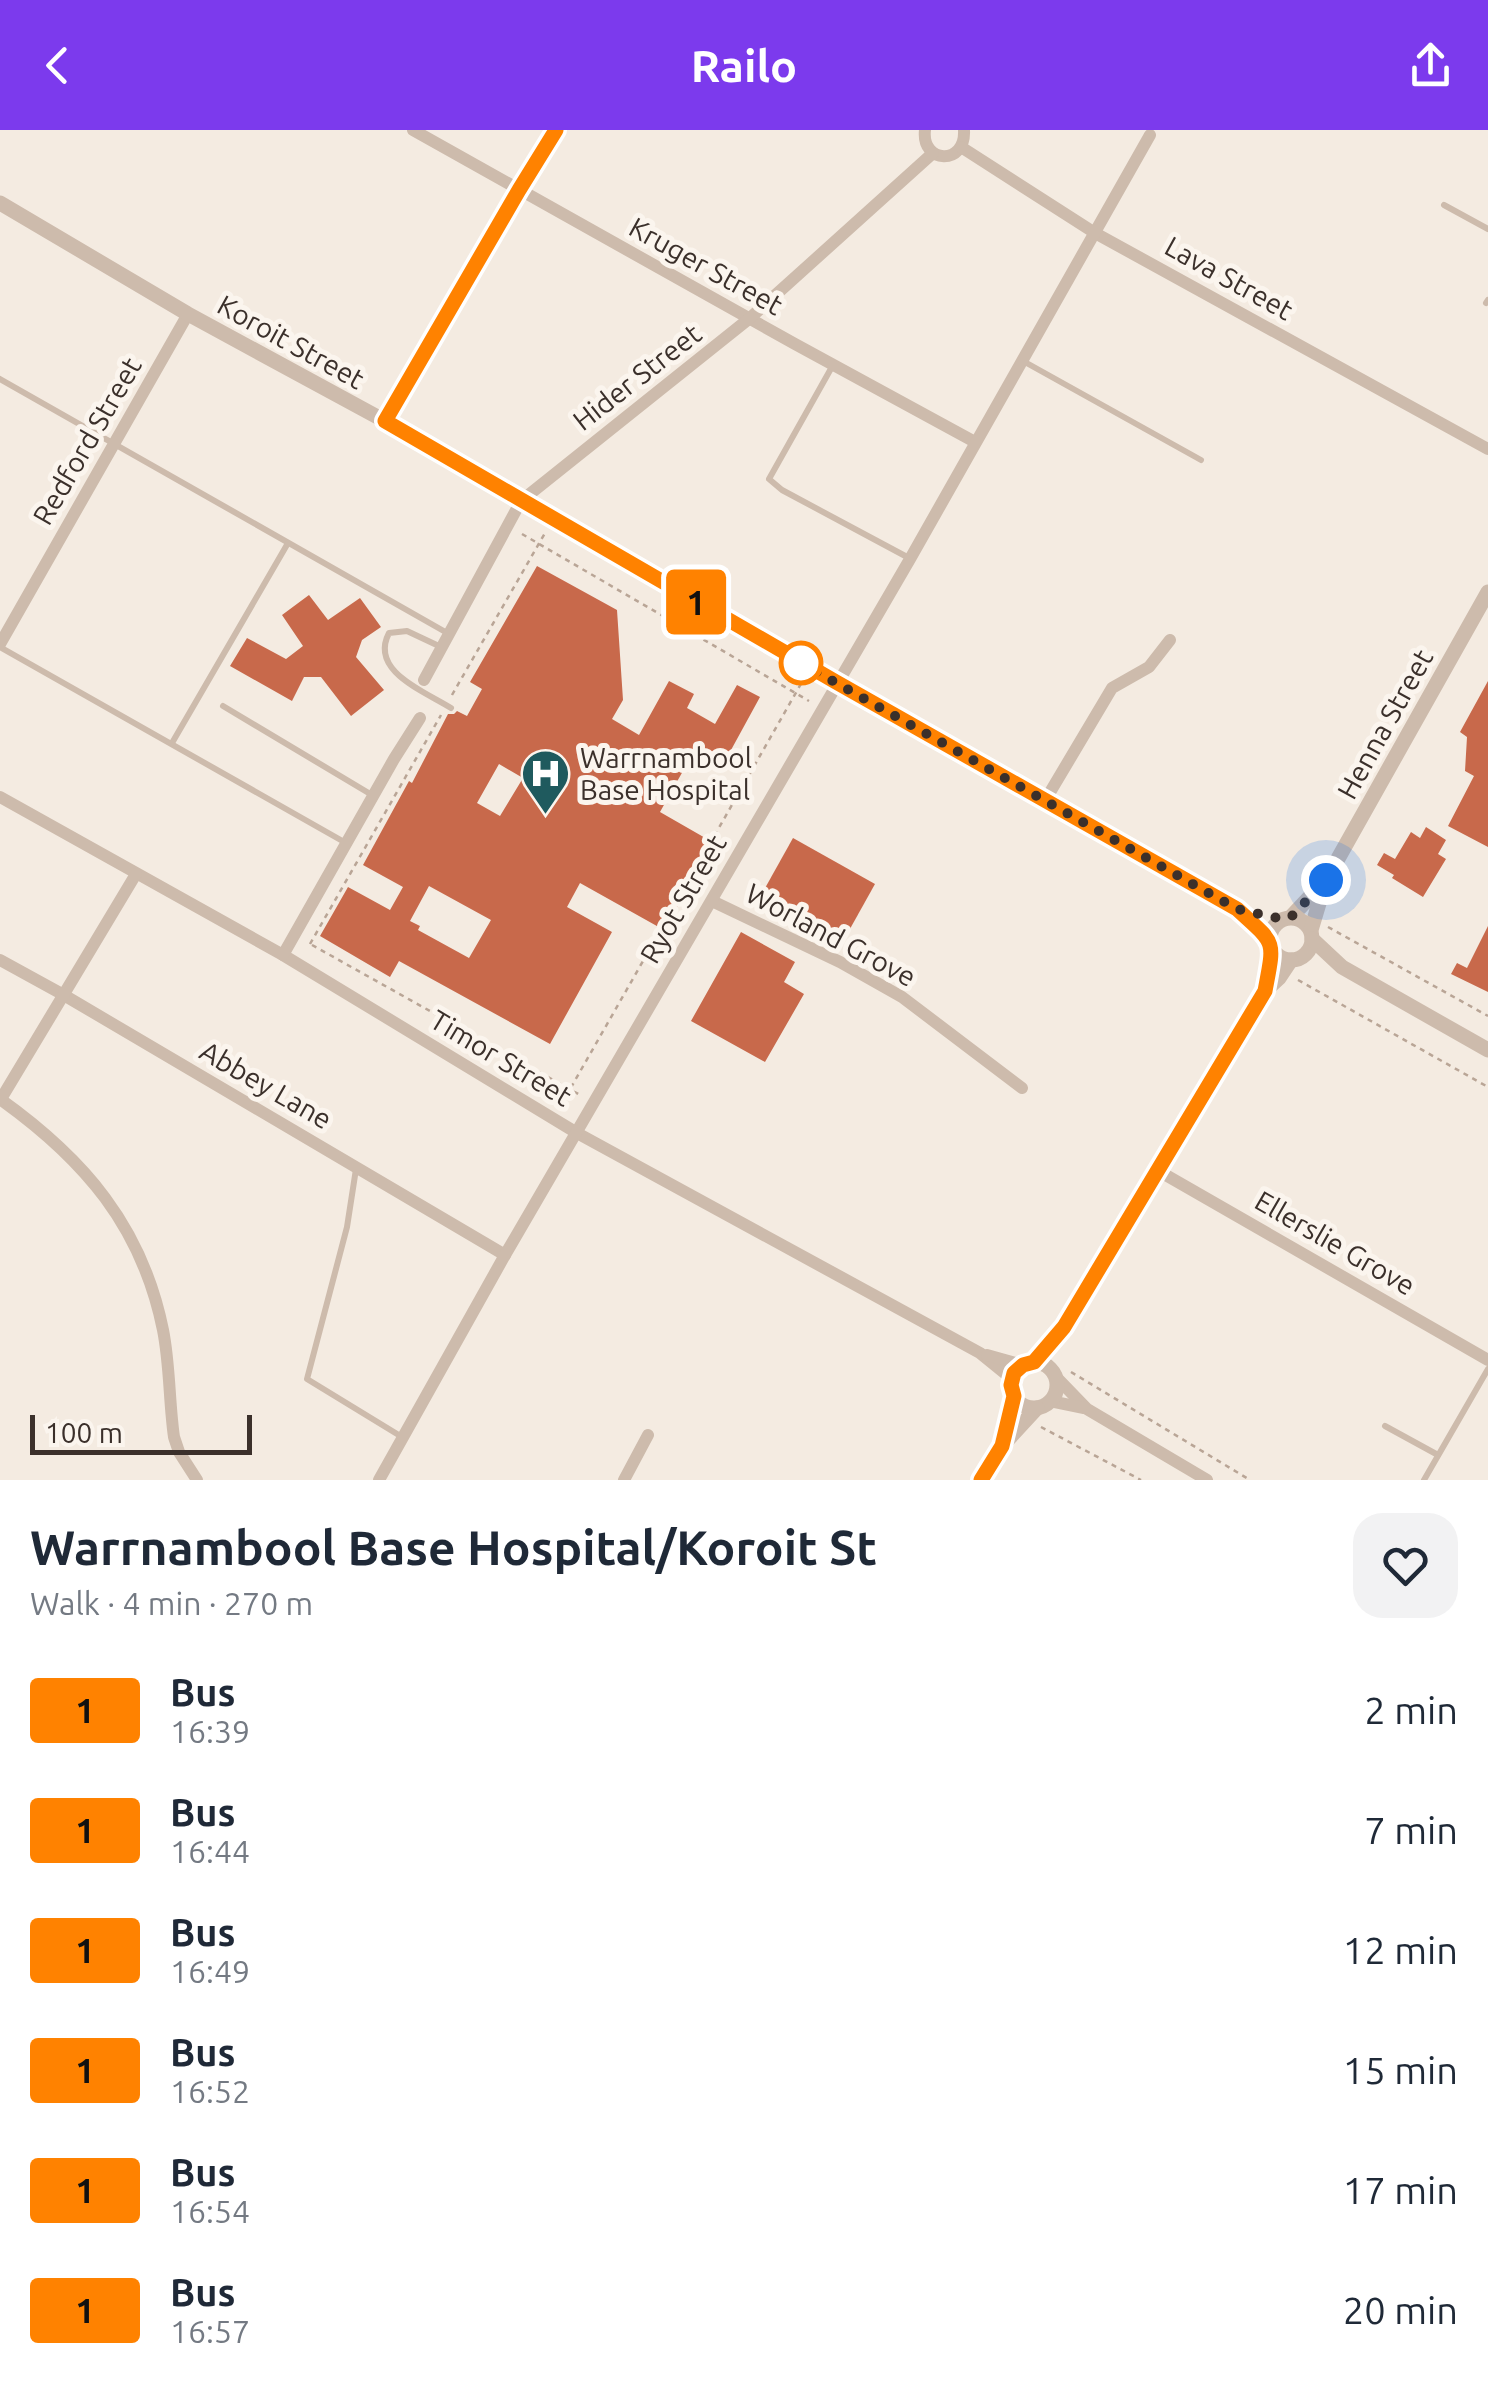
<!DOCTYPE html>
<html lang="en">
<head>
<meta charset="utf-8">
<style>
  :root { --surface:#fff; --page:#f2f2f3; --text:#1f2937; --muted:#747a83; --accent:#7c3aed }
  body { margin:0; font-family:Ubuntu,sans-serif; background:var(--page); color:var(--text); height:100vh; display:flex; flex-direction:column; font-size:38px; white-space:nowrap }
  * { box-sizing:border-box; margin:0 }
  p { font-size:32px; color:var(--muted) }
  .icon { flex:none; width:55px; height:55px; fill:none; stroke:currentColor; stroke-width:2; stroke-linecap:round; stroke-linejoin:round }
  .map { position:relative; height:1350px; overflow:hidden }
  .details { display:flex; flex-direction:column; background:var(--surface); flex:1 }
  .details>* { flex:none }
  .badge { padding:0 20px; border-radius:8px; font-size:35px; line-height:65px }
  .scale { position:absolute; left:30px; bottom:25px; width:222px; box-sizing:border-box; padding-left:10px; border:5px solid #3b302b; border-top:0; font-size:28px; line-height:35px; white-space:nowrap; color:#3b302b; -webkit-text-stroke:8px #fbf5ee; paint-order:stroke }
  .you { position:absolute; width:50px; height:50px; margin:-25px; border:8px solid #fff; border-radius:50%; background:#1a73e8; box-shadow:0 0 0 15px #1a73e833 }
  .map>.badge { position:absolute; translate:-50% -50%; box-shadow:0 0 0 5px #fff }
  .round { display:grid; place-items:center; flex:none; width:105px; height:105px; border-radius:30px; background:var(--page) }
  .summary { display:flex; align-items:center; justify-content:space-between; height:170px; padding:0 30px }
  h1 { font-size:48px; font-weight:700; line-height:75px }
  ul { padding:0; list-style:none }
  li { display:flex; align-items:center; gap:30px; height:120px; padding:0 30px }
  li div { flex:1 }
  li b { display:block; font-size:38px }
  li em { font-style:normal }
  li .badge { min-width:110px; font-weight:700; text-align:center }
  header { display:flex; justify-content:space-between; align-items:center; height:130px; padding:0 30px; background:var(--accent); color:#fff; font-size:45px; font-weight:700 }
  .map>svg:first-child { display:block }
  .building { fill:#c8694b; fill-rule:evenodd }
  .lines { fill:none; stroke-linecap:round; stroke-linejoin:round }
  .path { stroke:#b9a596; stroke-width:2.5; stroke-dasharray:5 5; stroke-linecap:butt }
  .service { stroke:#cdbbac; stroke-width:6 }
  .minor { stroke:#cdbbac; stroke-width:12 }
  .tertiary { stroke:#cdbbac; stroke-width:15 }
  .line-casing { stroke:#fff; stroke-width:22 }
  .line { stroke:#ff8200; stroke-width:15 }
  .walk { stroke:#3b302b; stroke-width:10; stroke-dasharray:0 18 }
  .stop-dot { fill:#fff; stroke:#ff8200; stroke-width:5 }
  .labels { text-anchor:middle; stroke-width:10; stroke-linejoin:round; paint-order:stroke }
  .street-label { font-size:28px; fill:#3b302b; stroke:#fbf5ee }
  .poi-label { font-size:28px; fill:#3b302b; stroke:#fbf5ee; text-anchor:start }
</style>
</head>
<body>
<header><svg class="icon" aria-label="back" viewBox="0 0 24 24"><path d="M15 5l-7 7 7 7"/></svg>Railo<svg class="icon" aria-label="share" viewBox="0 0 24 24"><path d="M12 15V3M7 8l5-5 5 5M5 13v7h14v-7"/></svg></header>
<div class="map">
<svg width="1488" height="1350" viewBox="0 0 1488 1350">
  <rect width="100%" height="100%" fill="#f4ebe1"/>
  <!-- building -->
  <g class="building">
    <path d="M537,436L617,480L623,570L612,589L639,605L669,551L694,564L687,578L715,594L737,555L760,567L725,631L697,616L660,682L714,713L664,800L580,753L567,777L612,802L550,914L399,831L390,847L320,806L348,757L390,780L403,757L363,735L409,651L412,653L448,584H454L457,581L467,586L482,559L470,552ZM499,634L523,648L500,686L477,673ZM429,756L491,790L469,828L418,800L420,796L410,791Z"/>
    <path d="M309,465L328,490L360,468L381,497L362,510L356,527L384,560L351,586L321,547H304L292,571L230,536L247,508L286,529L303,516L282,485Z"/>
    <path d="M1488,551V717L1448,696L1474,646L1465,641L1467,607L1460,602Z"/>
    <path d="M1426,697L1446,710L1438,724L1446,729L1423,767L1392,748L1394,745L1377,735L1384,723L1395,729L1411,702L1420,708Z"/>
    <path d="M793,708L875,754L841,815L759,769Z"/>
    <path d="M1488,796V862L1451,844L1457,833L1467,838Z"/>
    <path d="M741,802L795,832L784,852L804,864L765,932L691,891Z"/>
  </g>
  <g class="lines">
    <!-- path -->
    <g class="path">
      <path d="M522,404L809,571"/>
      <path d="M452,565L545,403"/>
      <path d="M1328,797L1488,886"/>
      <path d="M310,814L441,585"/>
      <path d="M312,815L580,965"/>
      <path d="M1298,850L1488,957"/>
      <path d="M561,975L802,552"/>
      <path d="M1071,1242L1250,1350"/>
      <path d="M1041,1297L1141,1350"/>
    </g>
    <!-- service -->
    <g class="service">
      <path d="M1444,75L1488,99"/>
      <path d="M1486,173L1488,170"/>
      <path d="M1023,231L1201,330"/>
      <path d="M833,235L769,349L782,360L909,428"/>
      <path d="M0,249L449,504"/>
      <path d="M0,517L346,713"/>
      <path d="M441,517L407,501L389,503C369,541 424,561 451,578"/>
      <path d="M223,576L372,665"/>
      <path d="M172,613L288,413"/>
      <path d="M356,1039L347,1097L307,1249L402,1307"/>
      <path d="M1385,1296L1438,1325"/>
      <path d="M1424,1350L1488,1239"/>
    </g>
    <!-- minor -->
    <g class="minor">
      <path d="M413,0L795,214L975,312"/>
      <path d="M925,0C921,34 966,36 964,0"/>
      <path d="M961,17L1095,103L1488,319"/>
      <path d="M385,291L519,60L556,0"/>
      <path d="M0,514L188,184"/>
      <path d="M424,550L521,371L750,188L933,23"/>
      <path d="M0,667L283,825L577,1003L980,1223L1012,1249"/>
      <path d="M1046,669L1112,558L1149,537L1170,510"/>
      <path d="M712,771L840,832L902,867L1022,958"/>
      <path d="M283,825L394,629L420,588"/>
      <path d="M0,830L62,864L505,1125"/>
      <path d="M0,969C84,1029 142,1096 163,1200C170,1235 169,1272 174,1307L179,1322L197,1350"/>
      <path d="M1,969L136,744"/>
      <path d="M1157,1040L1488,1230"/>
      <path d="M987,1225L1023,1235"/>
      <path d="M1057,1248L1087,1279L1207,1350"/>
      <path d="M1050,1271L1084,1278"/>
      <path d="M379,1350L505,1125L910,429L1150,5"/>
      <path d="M624,1350L648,1305"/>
    </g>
    <!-- tertiary -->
    <g class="tertiary">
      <path d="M0,73L188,184L385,291L836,553L1237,779L1269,809"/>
      <path d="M1291,787L1322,754"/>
      <circle cx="1291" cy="809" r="21"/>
      <path d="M1311,800L1326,750L1488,462"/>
      <path d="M1312,809L1342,837L1488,920"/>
      <path d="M1034,1232L1064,1197L1265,861L1279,848L1291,830"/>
      <circle cx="1034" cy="1255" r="23"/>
      <path d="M1003,1312L1014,1266"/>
      <path d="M981,1350L1002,1316L1037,1278"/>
    </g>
  </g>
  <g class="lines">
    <defs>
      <path id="line" d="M556,0L519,60L385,291L836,552L1237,779C1276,815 1275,808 1265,861L1064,1197L1034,1232L1023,1235L1014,1243L1011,1255L1014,1266L1002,1316L981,1350"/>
    </defs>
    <!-- line casing -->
    <use href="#line" class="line-casing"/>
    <!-- line -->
    <use href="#line" class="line"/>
    <!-- walk -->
    <path class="walk" d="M801,533L1237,779L1282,789L1291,787L1326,750"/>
  </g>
  <!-- icons -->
  <defs>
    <symbol id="hospital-pin" viewBox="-11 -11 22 30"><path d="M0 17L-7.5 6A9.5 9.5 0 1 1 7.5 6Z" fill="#1f5a5e" stroke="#fbf5ee"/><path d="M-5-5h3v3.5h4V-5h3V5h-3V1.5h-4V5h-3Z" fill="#fff"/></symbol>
  </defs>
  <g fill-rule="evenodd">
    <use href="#hospital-pin" x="518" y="616" width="55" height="75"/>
  </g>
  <!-- markers -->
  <circle class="stop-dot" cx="801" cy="533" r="20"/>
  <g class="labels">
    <!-- street labels -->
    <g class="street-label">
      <text transform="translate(706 136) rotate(29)" y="10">Kruger Street</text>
      <text transform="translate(1229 148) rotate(29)" y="10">Lava Street</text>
      <text transform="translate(291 212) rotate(29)" y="10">Koroit Street</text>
      <text transform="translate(637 247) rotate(-38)" y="10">Hider Street</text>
      <text transform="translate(87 311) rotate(-60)" y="10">Redford Street</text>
      <text transform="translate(1385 594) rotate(-61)" y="10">Henna Street</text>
      <text transform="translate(683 769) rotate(-60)" y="10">Ryot Street</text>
      <text transform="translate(831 805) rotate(28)" y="10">Worland Grove</text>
      <text transform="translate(501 928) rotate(31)" y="10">Timor Street</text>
      <text transform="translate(266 955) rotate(30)" y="10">Abbey Lane</text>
      <text transform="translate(1335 1113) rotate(30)" y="10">Ellerslie Grove</text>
    </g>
    <!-- poi labels -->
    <g class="poi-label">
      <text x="580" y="638">Warrnambool<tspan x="580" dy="32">Base Hospital</tspan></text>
    </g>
  </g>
</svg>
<div class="scale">100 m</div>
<div class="you" style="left:1326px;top:750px"></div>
<b class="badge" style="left:696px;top:472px;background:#ff8200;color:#111">1</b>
</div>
<section class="details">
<div class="summary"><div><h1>Warrnambool Base Hospital/Koroit St</h1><p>Walk · 4 min · 270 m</p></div><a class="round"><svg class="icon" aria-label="heart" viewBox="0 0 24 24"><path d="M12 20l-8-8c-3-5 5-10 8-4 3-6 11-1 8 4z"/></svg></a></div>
<ul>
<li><span class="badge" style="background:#ff8200;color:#111">1</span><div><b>Bus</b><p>16:39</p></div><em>2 min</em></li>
<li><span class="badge" style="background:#ff8200;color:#111">1</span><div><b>Bus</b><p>16:44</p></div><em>7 min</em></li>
<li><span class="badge" style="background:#ff8200;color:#111">1</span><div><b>Bus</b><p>16:49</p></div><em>12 min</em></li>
<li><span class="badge" style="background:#ff8200;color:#111">1</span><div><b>Bus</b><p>16:52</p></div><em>15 min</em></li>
<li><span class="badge" style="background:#ff8200;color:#111">1</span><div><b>Bus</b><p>16:54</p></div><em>17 min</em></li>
<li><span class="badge" style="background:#ff8200;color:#111">1</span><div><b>Bus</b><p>16:57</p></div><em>20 min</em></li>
</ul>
</section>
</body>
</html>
